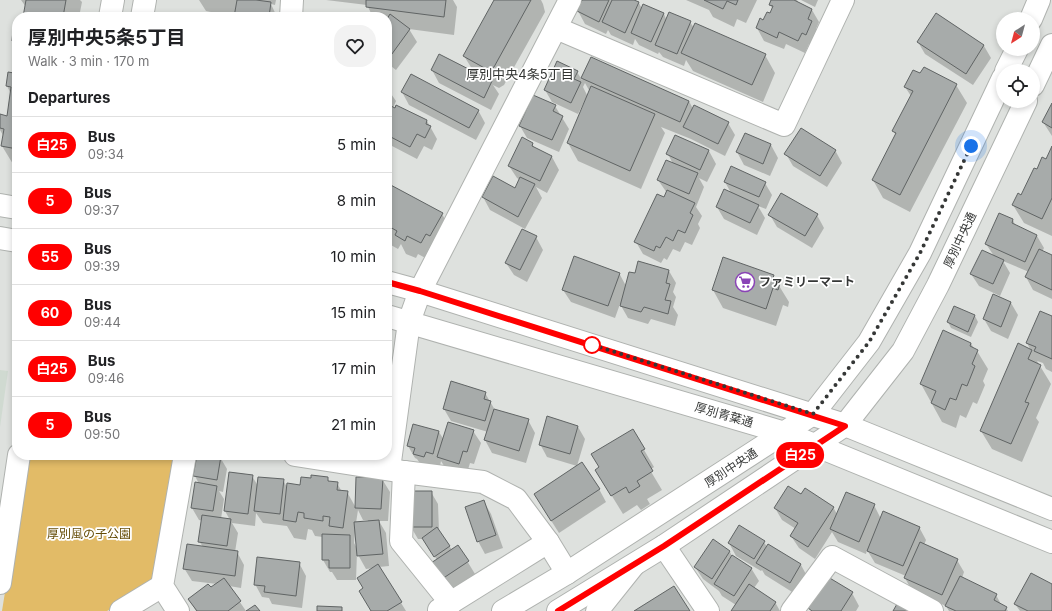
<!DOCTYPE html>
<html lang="en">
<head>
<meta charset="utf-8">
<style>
  :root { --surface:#fff; --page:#f2f2f2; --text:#202124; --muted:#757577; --line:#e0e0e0 }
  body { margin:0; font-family:Inter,"Noto Sans JP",sans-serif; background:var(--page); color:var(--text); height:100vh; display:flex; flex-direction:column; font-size:15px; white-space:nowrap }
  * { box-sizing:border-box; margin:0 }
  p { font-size:13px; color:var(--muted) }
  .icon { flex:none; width:22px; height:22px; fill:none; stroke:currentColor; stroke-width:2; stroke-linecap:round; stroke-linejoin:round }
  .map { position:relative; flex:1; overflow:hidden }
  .side { position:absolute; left:12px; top:12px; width:380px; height:448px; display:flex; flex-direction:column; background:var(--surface); border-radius:16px; box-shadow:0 2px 6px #0003 }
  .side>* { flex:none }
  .badge { padding:0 8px; border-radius:13px; font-size:14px; line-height:26px }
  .needle { width:26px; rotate:216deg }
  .tools { position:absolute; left:996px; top:12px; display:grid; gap:8px }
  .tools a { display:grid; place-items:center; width:44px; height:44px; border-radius:50%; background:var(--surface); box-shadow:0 2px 6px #0003; font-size:20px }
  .you { position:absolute; width:20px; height:20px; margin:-10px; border:3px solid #fff; border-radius:50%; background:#1a73e8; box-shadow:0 0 0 6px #1a73e833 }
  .map>.badge { position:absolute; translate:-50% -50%; box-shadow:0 0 0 2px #fff }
  h2 { padding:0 16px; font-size:15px; line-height:36px }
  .round { display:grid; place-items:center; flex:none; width:42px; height:42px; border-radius:16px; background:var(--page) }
  .head { display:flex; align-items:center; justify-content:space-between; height:68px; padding:0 16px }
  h1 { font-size:19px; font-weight:700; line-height:30px }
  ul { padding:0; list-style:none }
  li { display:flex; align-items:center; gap:12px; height:56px; padding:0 16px; border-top:1px solid var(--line) }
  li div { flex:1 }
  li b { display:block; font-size:15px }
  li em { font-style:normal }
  li .badge { min-width:44px; font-weight:700; text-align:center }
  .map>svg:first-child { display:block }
  .built { fill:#d0dad1 }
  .green { fill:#e2bb67 }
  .shadow { fill:#0003; fill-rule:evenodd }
  .building { fill:#a7abaa; stroke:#606464 }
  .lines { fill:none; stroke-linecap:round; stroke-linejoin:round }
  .street-casing { stroke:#afb2af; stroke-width:24 }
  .secondary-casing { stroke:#afb2af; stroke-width:24 }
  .street { stroke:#fff; stroke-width:22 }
  .secondary { stroke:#fff; stroke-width:22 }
  .line-casing { stroke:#fff; stroke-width:9 }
  .line { stroke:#f00; stroke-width:6 }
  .walk { stroke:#353736; stroke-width:4; stroke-dasharray:0 7.2 }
  .stop-dot { fill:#fff; stroke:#f00; stroke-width:2 }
  .labels { text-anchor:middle; stroke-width:3.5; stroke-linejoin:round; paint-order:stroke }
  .street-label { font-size:12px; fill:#353736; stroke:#fff }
  .poi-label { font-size:12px; font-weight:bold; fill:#353736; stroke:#fff; text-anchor:start }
  .park-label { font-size:12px; fill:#664d07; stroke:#fff }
  .neighbourhood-label { font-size:13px; fill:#313331; stroke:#fff }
</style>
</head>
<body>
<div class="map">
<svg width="1052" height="611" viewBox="0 0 1052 611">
  <rect width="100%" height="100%" fill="#dee1de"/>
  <!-- built -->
  <path class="built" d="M0,370L8,371L0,427Z"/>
  <!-- green -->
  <path class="green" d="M27,455H174L157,582L107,611H2Z"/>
  <!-- shadow -->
  <g class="shadow">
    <path d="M21,0H80L82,2L79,17H24L26,7Z"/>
    <path d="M199,0H276L275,5L271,4L277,17H235L206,11Z"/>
    <path d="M326,0H453L457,7L454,35L409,29L417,42L396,70L387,63V17H373L367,5Z"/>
    <path d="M495,0H541L543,4L545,12L504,85L499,88L493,85L499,94L491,110L439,83L432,70L474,72L464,56Z"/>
    <path d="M583,0H632L639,3L642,9L644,5L664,14L666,19L690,22L694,28L765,55L775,73L763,102L693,71L686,60L684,66L663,57L659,52L658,54L639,45L635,39L633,45L611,35L608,30L606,34L585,24L578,11Z"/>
    <path d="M686,0H757L746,23L737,19L734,27L713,17L709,10Z"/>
    <path d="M772,0H797L799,4L812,10L819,22L816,29L819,34L813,47L809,44L805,53L786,44L784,49L764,41L757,28L761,19L764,21L770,15L773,9L770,5Z"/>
    <path d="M801,0H818L815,7Z"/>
    <path d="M341,15L351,17H341Z"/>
    <path d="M17,31V48L13,41Z"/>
    <path d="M918,42L984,46L991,58L973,85L925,54Z"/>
    <path d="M591,58L689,101L693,109L728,123L735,135L725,156L691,139L661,127L665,133L641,189L578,161L568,143L586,101L585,100L578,114L552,102L545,90L577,72L582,80ZM585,83L590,92L588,97L583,87Z"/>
    <path d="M17,61V170L16,169L2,146L4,137L0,130V118L8,117L11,94L7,86L9,73L15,74Z"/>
    <path d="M956,85L967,103L910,212L883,198L873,180L896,135L893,131L911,96L905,87Z"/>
    <path d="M387,88L396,101L393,108L427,121L437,139L432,150L424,146L417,159L392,146L387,137V129L389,125L387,121Z"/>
    <path d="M402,92L478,110L485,123L476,140L409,105Z"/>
    <path d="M1052,105V136L1043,122Z"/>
    <path d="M555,106L569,129L559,152L527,138L520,126Z"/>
    <path d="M745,134L771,145L778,158L770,176L744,165L737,152Z"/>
    <path d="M676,136L709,151L716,164L707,182L699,178L704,187L696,207L702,216L698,224L700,228L692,245L685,242L680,252L673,249L667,260L664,258L661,263L643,254L636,242L667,193L658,180L673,164L668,154Z"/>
    <path d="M532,144L536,150L552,157L559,170L547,193L536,187L542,198L525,229L490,210L483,197L515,189L520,180L517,178L509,166Z"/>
    <path d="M1052,148V236L1024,223L1013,205L1022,196L1037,170L1046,160Z"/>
    <path d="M835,150L842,163L827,187L793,166L786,154Z"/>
    <path d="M725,182L765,183L772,195L766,209L758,206L765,218L757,235L724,219L717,207L731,193Z"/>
    <path d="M387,184L442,214L452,232L431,261L418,254L416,258L406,254L401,244L398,249L389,244L387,240Z"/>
    <path d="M770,215H817L824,228L812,248L777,227Z"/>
    <path d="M1013,220L1016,227L1037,236L1044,248L1042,252L1052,256V299L1033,290L1026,277L1029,272L1003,261L1010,273L1000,296L979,286L971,274L994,256L986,244Z"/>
    <path d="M536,237L543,250L527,282L514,275L506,263Z"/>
    <path d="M669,271L676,283L673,292L676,297L673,307L678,315L675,326L651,319L648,324L628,318L620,304L615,318L571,302L563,290L619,273L626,286L636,275Z"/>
    <path d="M773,276L789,302L788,307L783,305L776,326L723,308L713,290Z"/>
    <path d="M1011,303L1018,315L1008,339L991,331L984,319Z"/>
    <path d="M954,307L975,316L978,322L971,337L951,328L948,322Z"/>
    <path d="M1052,317V372L1046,369L1043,363L1037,361L1051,384L1036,418L1039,422L1022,462L992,449L981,431L1031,351L1027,343Z"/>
    <path d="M971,343L974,349L977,351L988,369L983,381L985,385L977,404L973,402L966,418L960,415L956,428L942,422L921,384Z"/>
    <path d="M387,390L393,400L387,437Z"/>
    <path d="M485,393L495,410L528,420L535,433L526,463L492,453L485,440L488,432L451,421L444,409Z"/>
    <path d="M578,427L585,439L577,466L547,457L540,444Z"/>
    <path d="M473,431L481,443L474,464L470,463L466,476L446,469L441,461L440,466L433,464L431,469L422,466L417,459L415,458L408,446L439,432L444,440Z"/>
    <path d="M633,431L654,467L650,470L662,490L647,499L650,504L641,510L637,505L623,514L607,488Z"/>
    <path d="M198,455L220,457L227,469L223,492L219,491L224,499L221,519L230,520L225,511L252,476L258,486L283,480L288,489L301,486L327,478L329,482L337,483L342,492H347L356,508L382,479L390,492L388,521H379L386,533L389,566L379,567L406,611H372L364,589L375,568L366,569L357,553L356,580H337L332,572H330L323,560V537L315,536L312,530L308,529L306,540L294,538L287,526L263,523L256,513L255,526L232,523L238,533L235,552H237L244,565L241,588L229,586L246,611H196L189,599L217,584L192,581L184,568L203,547L199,541L203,521L199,520L192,508L199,484L195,476ZM358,510L363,520H368V522L356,523ZM355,532L358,550L354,543Z"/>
    <path d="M599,489L606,502L559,533L535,495Z"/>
    <path d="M431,492L438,504L439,531L452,550L458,546L475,574L450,591L437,560L424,539H418L411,527Z"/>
    <path d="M801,496L833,507L837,514L874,505L881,519L919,527L926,540L924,545L957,560L964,572L962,578L996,595L1002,606L1006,608L1008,611H949L946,606L912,591L905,578L906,576L875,563L867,550L866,554L838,542L832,532L815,559L799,548L791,536L796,529L782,520L775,508Z"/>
    <path d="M484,502L491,514L503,548L485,554L478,541Z"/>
    <path d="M713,541L730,552L732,556L751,568L759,581L754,588L775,602L780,611H733L736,605L722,596L719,591L703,579L695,567Z"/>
    <path d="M764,542L767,547L768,545L801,565L808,578L797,595L765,575L762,570L761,571L736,556L729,543Z"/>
    <path d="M299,563L306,576L302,608L272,604L269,598L262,597L255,584Z"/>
    <path d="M1052,585V611H1020L1015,604Z"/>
    <path d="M852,593L859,606L856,611H811L809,608Z"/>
  </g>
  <!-- building -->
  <g class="building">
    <path d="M26,0H66L63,17H23Z"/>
    <path d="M237,0H256L271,2L269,17H234Z"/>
    <path d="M366,0H446L444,17L366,7Z"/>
    <path d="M494,0H531L494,67L488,70L463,56Z"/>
    <path d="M582,0H609L599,22L577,11Z"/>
    <path d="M612,0H634L639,2L625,33L602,22Z"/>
    <path d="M704,0H738L736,5L727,1L723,9Z"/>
    <path d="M771,0H794L812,9L808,19L812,21L806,35L802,33L798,41L779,32L777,38L756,28L760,18L763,20L767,12L770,13L773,6L769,5Z"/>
    <path d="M643,4L664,13L651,42L631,33Z"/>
    <path d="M669,12L691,21L677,54L655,45Z"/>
    <path d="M936,13L984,45L966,74L917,42Z"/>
    <path d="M390,14L410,29L389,58L387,57V19Z"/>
    <path d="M695,23L766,54L752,85L681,53Z"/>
    <path d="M13,29L17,30V42L12,41Z"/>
    <path d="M17,54V149L1,146L4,129L0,128V114L7,116L11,87L6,86L8,72L14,73Z"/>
    <path d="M439,54L492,81L484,98L431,70Z"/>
    <path d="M591,57L689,101L680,122L581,78Z"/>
    <path d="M557,61L578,71L574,79L581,82L571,103L544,90Z"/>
    <path d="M924,67L957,84L900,195L872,180L896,133L892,131L913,91L904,87L913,70L920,73Z"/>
    <path d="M411,74L479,110L469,128L401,92Z"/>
    <path d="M591,86L655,114L630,171L567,143Z"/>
    <path d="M533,95L556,105L553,111L563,116L552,140L519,126Z"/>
    <path d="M1052,103V128L1042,122Z"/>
    <path d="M389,105L395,108L396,105L427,120L426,124L431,126L425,138L417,134L410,147L387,135V127L390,120L387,119V110Z"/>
    <path d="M694,105L729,122L718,144L683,127Z"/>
    <path d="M801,128L836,150L820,176L784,154Z"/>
    <path d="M745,133L771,144L763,164L736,152Z"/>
    <path d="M675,135L709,150L700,170L666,154Z"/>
    <path d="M522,137L533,143L532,146L552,156L540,181L508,166Z"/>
    <path d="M1052,146V198L1042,219L1012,205L1018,193L1021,195L1034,168L1037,169L1042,157L1046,159Z"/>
    <path d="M666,160L698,173L689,194L657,180Z"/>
    <path d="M731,166L766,182L759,197L724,182Z"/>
    <path d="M493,176L515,188L520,177L535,184L518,217L482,197Z"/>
    <path d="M387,183L443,213L430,236L426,234L421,243L407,236L405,241L395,235L397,231L390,227L388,232L387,231Z"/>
    <path d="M724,189L759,205L750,223L716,207Z"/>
    <path d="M667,190L695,203L690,213L693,215L685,233L678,230L673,241L666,237L660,248L656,246L654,251L634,242L657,194L664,197Z"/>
    <path d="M781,193L818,214L805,236L768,215Z"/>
    <path d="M999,213L1013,219L1012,223L1037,235L1025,262L985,244Z"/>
    <path d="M522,229L537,236L520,270L505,263Z"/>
    <path d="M1039,249L1052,255V290L1025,277Z"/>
    <path d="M982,250L1004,260L993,284L970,274Z"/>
    <path d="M574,256L620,273L608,306L562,290Z"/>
    <path d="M723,257L774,275L772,281L780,283L778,290L773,288L766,309L712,290Z"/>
    <path d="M638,261L669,270L666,283L670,284L665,300L671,301L668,314L644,307L641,312L620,306L629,272L635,273Z"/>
    <path d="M993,294L1011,302L1001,327L983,319Z"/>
    <path d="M954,306L975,315L968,332L947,322Z"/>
    <path d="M1040,311L1052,316V359L1034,351L1036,347L1026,343Z"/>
    <path d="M943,330L971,343L970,346L978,350L972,364L975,366L967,386L962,384L956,400L950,398L945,410L931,403L936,391L920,384Z"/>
    <path d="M1018,343L1032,350L1028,359L1041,365L1025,402L1029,403L1011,444L980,431Z"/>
    <path d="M451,381L486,392L484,399L491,401L485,421L443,409Z"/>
    <path d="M494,409L529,419L519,451L484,440Z"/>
    <path d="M547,416L578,426L570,454L539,445Z"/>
    <path d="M448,422L474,430L467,452L463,451L459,464L437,457Z"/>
    <path d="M413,424L439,431L433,454L426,452L424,457L413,454L415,448L407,446Z"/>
    <path d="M633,429L645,449L641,451L653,471L637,481L640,486L629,493L626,487L611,496L595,470L599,467L591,454Z"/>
    <path d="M197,455L221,456L217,480L193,476Z"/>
    <path d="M582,462L600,489L551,521L534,494Z"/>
    <path d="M229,472L253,475L248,514L224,511Z"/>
    <path d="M311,475L328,477V481L338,482L337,490L348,491L343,528L329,526L330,517L323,516V521L304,518V513L298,512L296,522L283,520L287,483L300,485L301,477L311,478Z"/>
    <path d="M258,477L284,479L280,514L254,511Z"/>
    <path d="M356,477L383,478L381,509L355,508Z"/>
    <path d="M195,482L217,486L213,511L191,508Z"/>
    <path d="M788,486L801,494L805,488L834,507L808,547L790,536L798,523L774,508Z"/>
    <path d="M409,491H432V527H410Z"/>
    <path d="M846,492L875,504L859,542L830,529Z"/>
    <path d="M484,500L496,535L477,542L465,507Z"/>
    <path d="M883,511L920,527L903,566L867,551Z"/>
    <path d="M202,515L231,519L227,546L198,542Z"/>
    <path d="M379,520L383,554L357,556L354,522Z"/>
    <path d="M739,525L765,541L754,559L728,543Z"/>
    <path d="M437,527L450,546L434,557L422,538Z"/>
    <path d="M322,534L350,535V568H329V560H322Z"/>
    <path d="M713,539L730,551L712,579L694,567Z"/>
    <path d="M920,542L958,559L942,595L904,578Z"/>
    <path d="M187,544L238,551L235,576L183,569Z"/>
    <path d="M768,544L801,564L790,583L756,563Z"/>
    <path d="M458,545L469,561L442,579L431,563Z"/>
    <path d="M732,555L752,568L734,596L714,584Z"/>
    <path d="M257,557L300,562L296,596L264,592L265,586L254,585Z"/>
    <path d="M378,564L402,602L387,611H371L359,591L363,588L357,578Z"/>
    <path d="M1031,573L1052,584V611H1028L1014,604Z"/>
    <path d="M960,576L997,594L994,600L1007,607L1005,611H956L945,606Z"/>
    <path d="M828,577L853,592L841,611H812L808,608Z"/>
    <path d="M224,578L241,601L228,611H197L188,599L208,584L211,587Z"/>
    <path d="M749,584L776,602L770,611H731Z"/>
    <path d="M674,586L690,611H634Z"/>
    <path d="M897,604L910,611H893Z"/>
    <path d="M255,605L260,611H246Z"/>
    <path d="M317,606L342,607V611H317Z"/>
  </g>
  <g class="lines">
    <defs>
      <g id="street">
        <path d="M291,17L292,0"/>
        <path d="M556,28L784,125L843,0"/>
        <path d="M295,455L404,472L483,482L516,499L548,542L567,573"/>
        <path d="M389,469L409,322L420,291L570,0"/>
        <path d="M404,472L401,541L451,603"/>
        <path d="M664,546L708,611"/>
        <path d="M0,583L19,455"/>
        <path d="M439,610L548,542"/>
        <path d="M121,611L162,586"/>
        <path d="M178,611L162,586L185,455"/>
        <path d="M597,611L633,566"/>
        <path d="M792,611L832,557L932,611"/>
      </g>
      <g id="secondary">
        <path d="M110,17L113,0"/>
        <path d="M142,17L145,0"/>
        <path d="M1031,19L1039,0"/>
        <path d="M1006,71L1017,49"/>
        <path d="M1033,85L1052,45"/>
        <path d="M0,205L17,208"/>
        <path d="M0,238L17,241"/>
        <path d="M387,282L420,291L845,425L1052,509"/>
        <path d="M387,316L785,433L1052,542"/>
        <path d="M503,611L567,573L813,414L869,342L920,253L1003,78"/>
        <path d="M558,611L664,546L845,425L903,351L938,285L1026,101"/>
      </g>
    </defs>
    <!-- street casing -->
    <use href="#street" class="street-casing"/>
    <!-- secondary casing -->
    <use href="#secondary" class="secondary-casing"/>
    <!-- street -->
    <use href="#street" class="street"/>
    <!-- secondary -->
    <use href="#secondary" class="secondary"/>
  </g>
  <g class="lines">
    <defs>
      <path id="line" d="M387,282L420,291L845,426L664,546L558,611"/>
    </defs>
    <!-- line casing -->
    <use href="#line" class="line-casing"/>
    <!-- line -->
    <use href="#line" class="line"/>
    <!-- walk -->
    <path class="walk" d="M592,345L586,343L813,414L869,342L920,253L971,146"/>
  </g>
  <!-- icons -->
  <defs>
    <symbol id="supermarket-ring" viewBox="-11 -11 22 22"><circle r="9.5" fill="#fff" stroke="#8a43b6" stroke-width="1.5"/><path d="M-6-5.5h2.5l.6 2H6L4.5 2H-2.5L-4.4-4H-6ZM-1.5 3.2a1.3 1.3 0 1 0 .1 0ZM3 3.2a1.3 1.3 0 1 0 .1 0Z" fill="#8a43b6"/></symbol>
  </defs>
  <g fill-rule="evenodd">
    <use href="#supermarket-ring" x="734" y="271" width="22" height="22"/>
  </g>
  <!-- markers -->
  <circle class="stop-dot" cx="592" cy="345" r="8"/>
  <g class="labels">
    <!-- street labels -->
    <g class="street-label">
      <text transform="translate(960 240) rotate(-65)" y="4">厚別中央通</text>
      <text transform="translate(724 415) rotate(16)" y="4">厚別青葉通</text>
      <text transform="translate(731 468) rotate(-33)" y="4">厚別中央通</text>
    </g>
    <!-- poi labels -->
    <g class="poi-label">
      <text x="759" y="286">ファミリーマート</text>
    </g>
    <!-- park labels -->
    <g class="park-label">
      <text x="89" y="538">厚別風の子公園</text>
    </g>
    <!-- neighbourhood labels -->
    <g class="neighbourhood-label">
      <text x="520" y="79">厚別中央4条5丁目</text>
    </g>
  </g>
</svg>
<div class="tools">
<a><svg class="needle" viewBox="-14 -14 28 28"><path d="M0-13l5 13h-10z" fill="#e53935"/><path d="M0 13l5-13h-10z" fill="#757577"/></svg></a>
<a><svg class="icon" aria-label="locate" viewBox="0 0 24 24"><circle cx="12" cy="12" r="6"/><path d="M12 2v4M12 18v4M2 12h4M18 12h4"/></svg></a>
</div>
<div class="you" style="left:971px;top:146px"></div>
<b class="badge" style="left:800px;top:455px;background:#f00;color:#fff">白25</b>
<section class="side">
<div class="head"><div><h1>厚別中央5条5丁目</h1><p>Walk · 3 min · 170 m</p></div><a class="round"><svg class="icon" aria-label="heart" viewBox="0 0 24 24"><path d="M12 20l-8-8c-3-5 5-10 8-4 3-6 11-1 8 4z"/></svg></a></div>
<h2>Departures</h2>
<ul>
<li><span class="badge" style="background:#f00;color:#fff">白25</span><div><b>Bus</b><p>09:34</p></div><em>5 min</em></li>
<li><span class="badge" style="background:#f00;color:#fff">5</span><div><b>Bus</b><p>09:37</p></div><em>8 min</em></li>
<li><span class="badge" style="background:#f00;color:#fff">55</span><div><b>Bus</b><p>09:39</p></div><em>10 min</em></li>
<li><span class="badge" style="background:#f00;color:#fff">60</span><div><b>Bus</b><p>09:44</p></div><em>15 min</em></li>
<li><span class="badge" style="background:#f00;color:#fff">白25</span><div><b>Bus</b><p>09:46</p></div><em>17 min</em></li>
<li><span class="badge" style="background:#f00;color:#fff">5</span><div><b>Bus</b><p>09:50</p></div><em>21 min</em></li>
</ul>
</section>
</div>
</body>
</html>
